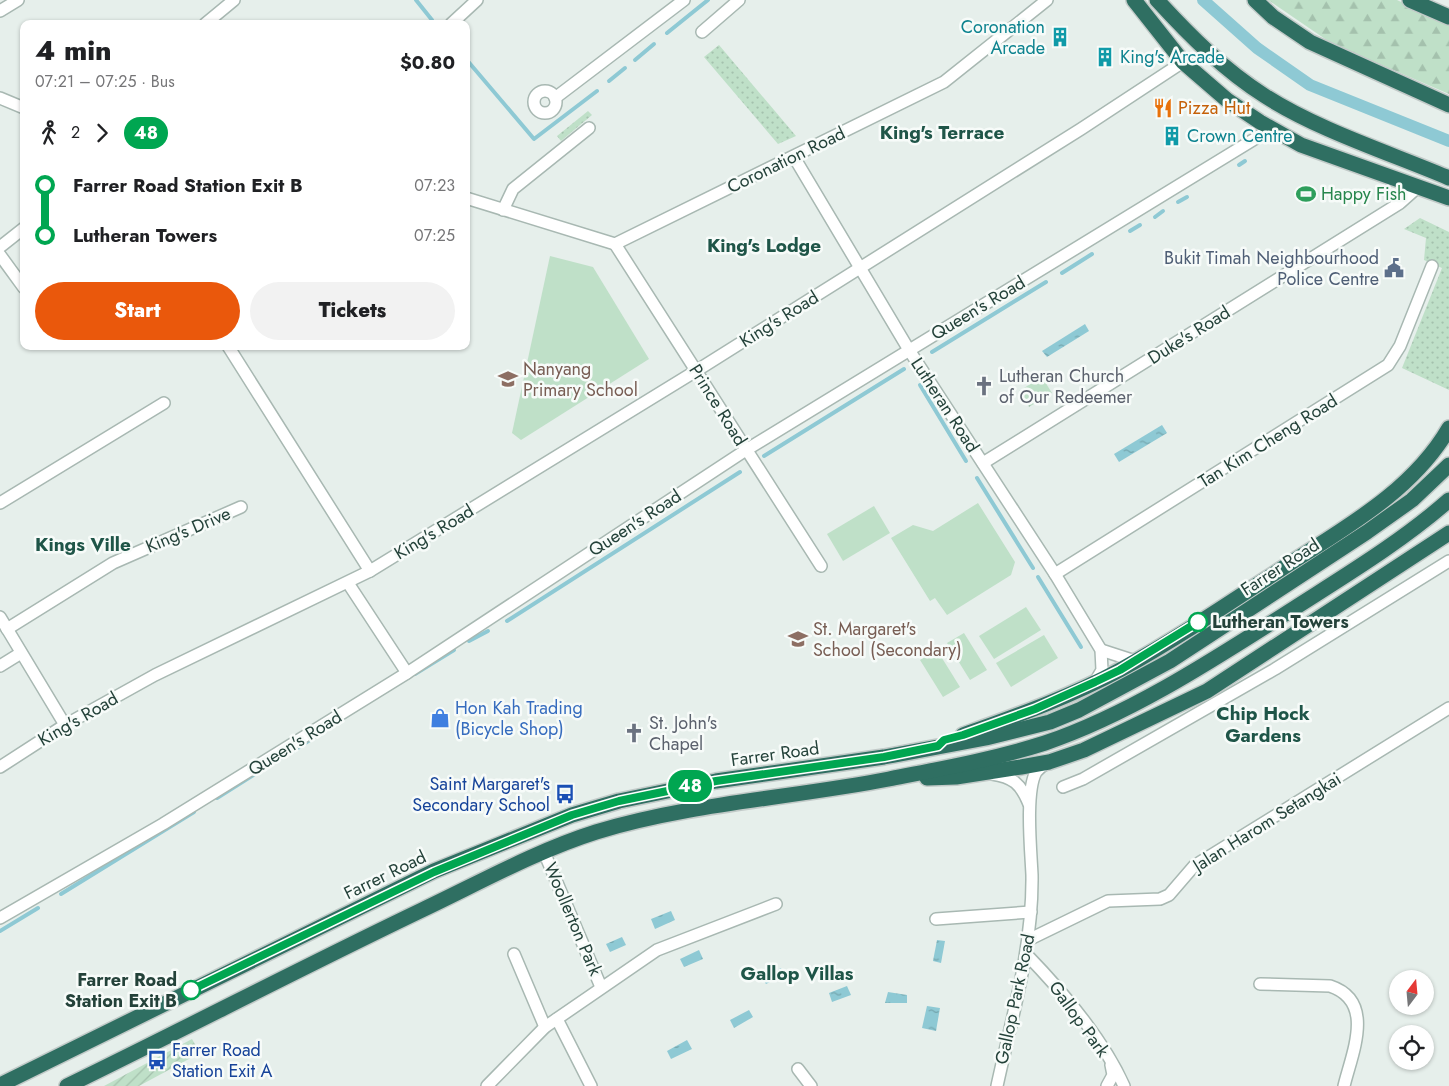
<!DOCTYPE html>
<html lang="en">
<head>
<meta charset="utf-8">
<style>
  :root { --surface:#fff; --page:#f2f2f2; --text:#202124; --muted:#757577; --accent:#ea580c }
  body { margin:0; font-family:Jost,sans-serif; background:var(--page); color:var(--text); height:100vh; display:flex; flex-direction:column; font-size:19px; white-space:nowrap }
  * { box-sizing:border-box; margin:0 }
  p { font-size:16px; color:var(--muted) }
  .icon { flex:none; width:28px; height:28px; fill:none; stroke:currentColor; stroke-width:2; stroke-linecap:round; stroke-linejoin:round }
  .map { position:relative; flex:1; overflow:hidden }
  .side { position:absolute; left:20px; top:20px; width:450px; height:330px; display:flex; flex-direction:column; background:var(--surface); border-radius:10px; box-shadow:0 1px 4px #0004 }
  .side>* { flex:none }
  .badge { padding:0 10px; border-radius:16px; font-size:18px; line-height:32px }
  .needle { width:32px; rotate:16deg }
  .buttons { position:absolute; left:1389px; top:970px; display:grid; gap:10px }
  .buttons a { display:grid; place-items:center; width:45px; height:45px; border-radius:50%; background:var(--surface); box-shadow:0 1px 4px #0004; font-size:25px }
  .map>.badge { position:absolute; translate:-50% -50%; box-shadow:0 0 0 2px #fff }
  .legs { display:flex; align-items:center; gap:8px; height:55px; padding:0 15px; font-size:16px }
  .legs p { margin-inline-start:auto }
  .summary { display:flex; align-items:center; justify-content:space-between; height:85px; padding:0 15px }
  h1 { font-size:28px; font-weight:800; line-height:38px }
  .cta { display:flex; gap:10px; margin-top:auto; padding:10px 15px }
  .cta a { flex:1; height:58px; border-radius:30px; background:var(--accent); color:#fff; font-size:20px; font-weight:800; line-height:58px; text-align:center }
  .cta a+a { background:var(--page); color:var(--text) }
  ul { padding:0 15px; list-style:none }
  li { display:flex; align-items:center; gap:18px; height:50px; font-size:19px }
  li i { display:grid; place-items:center; width:8px; height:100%; margin:0 6px; background:currentColor }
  li i::after { content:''; width:12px; height:12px; margin:-6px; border:4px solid; border-radius:50%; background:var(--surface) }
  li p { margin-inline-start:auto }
  li:first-child i { background:linear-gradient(#0000 50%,currentColor 0) }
  li:last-child i { background:linear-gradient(currentColor 50%,#0000 0) }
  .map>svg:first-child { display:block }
  .grass { fill:url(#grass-dots) }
  .forest { fill:url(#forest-firs) }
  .park { fill:url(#park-tufts) }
  .garden { fill:url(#garden-furrows) }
  .pitch { fill:#bfe0c8 }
  .water { fill:url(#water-ripples) }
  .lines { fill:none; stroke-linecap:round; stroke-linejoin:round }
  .stream { stroke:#8ec9d4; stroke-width:4 }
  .canal { stroke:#8ec9d4; stroke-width:12 }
  .street-casing { stroke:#a8b8b2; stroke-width:14 }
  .highway-casing { stroke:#c2cac8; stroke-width:18 }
  .street { stroke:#fff; stroke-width:11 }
  .highway { stroke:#2f6f62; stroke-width:15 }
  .line-1-casing { stroke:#fff; stroke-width:11 }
  .line-1 { stroke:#00a651; stroke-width:8 }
  .stop-1-dot { fill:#fff; stroke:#00a651; stroke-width:2.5 }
  .labels { text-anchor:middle; stroke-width:5; stroke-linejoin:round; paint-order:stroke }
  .culture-label { font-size:18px; fill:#0d838f; stroke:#f7fbf9; text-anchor:start }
  .food-label { font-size:18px; fill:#c56008; stroke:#f7fbf9; text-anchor:start }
  .street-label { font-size:18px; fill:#24423a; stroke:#f7fbf9 }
  .leisure-label { font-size:18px; fill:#27864d; stroke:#f7fbf9; text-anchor:start }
  .service-label { font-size:18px; fill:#4e5e75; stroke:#f7fbf9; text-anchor:end }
  .education-label { font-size:18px; fill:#785e54; stroke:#f7fbf9; text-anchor:start }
  .worship-label { font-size:18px; fill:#5b616d; stroke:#f7fbf9; text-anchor:start }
  .stop-label { font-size:18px; font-weight:bold; fill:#24423a; stroke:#f7fbf9; text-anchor:start }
  .shop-label { font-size:18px; fill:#366cbe; stroke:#f7fbf9; text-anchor:start }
  .transit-label { font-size:18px; fill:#164399; stroke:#f7fbf9; text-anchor:end }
  .neighbourhood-label { font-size:19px; font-weight:bold; fill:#1f5548; stroke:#f7fbf9 }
</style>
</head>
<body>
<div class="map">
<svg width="1449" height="1086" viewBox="0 0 1449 1086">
  <defs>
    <pattern id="grass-dots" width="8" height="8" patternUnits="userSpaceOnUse" patternTransform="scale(1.25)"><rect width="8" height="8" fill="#bfe0c8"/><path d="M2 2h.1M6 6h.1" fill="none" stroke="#a4c1ad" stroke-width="1.8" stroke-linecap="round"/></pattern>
    <pattern id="forest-firs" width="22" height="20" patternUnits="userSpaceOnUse" patternTransform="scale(1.25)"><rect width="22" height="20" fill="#bfe0c8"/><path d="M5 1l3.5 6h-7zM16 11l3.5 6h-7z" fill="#a4c1ad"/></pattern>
    <pattern id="park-tufts" width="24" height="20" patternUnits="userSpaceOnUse" patternTransform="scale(1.25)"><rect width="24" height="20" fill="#bfe0c8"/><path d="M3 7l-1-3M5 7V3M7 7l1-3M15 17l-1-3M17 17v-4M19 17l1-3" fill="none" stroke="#a4c1ad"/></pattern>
    <pattern id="garden-furrows" width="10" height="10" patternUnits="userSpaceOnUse" patternTransform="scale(1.25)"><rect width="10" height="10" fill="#bfe0c8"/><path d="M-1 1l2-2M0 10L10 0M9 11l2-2" fill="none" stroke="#a4c1ad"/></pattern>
    <pattern id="water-ripples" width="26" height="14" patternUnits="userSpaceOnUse" patternTransform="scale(1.25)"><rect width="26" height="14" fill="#8ec9d4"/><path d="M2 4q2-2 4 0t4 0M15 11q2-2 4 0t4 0" fill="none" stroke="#74a5ad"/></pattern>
  </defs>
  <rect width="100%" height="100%" fill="#e6efeb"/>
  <!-- grass -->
  <g class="grass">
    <path d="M719,45L796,136L778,144L704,57Z"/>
    <path d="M588,111L592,115L561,141L557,136Z"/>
    <path d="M1420,218L1449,232V390L1402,368L1442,268L1424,260L1426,238L1404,229Z"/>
  </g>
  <!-- forest -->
  <path class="forest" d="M1268,0H1397L1449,25V94L1331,43Z"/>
  <!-- park -->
  <path class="park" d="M1042,377L1052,393L1029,407L1019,391Z"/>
  <!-- garden -->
  <path class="garden" d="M192,1039L200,1053L139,1086H104Z"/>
  <!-- pitch -->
  <g class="pitch">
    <path d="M550,256L593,267L649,359L521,440L512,433Z"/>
    <path d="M978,503L1015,562L1011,575L947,615L935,598L930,601L891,538L913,525L933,531Z"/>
    <path d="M874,506L890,533L843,561L827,534Z"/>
    <path d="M1026,607L1041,630L994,659L979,636Z"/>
    <path d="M964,633L987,670L970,680L947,643Z"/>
    <path d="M1044,635L1058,658L1011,687L996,663Z"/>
    <path d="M937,650L960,687L943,697L920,660Z"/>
  </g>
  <!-- water -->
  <g class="water">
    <path d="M1085,324L1089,331L1047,357L1042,351Z"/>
    <path d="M1162,425L1167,433L1119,462L1114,454Z"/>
    <path d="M671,911L675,920L655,929L651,919Z"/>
    <path d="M622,937L626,945L610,952L606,944Z"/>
    <path d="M937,940L945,941L941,963L933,961Z"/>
    <path d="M699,950L703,959L684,967L680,959Z"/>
    <path d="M781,968L784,975L766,984L762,978Z"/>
    <path d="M847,986L851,995L832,1002L829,993Z"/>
    <path d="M888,992L907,995V1003H885Z"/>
    <path d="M927,1006L940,1008L936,1031L922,1028Z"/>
    <path d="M749,1010L753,1017L734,1028L730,1020Z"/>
    <path d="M687,1040L692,1049L671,1059L667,1051Z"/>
  </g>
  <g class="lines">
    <!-- stream -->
    <g class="stream">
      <path d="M416,0L432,20"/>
      <path d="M667,33L708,0"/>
      <path d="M466,59L534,139L597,91"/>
      <path d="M635,60L654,44"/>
      <path d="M609,81L625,68"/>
      <path d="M1239,165L1245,161"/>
      <path d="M1178,202L1187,197"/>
      <path d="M1155,217L1163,211"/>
      <path d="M1130,231L1140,225"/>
      <path d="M1062,273L1092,254"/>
      <path d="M932,352L1046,282"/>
      <path d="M920,385L966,461"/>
      <path d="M764,456L904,369"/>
      <path d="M977,478L1033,568"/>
      <path d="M1038,577L1081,647"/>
      <path d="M507,621L740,472"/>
      <path d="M469,641L488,631"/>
      <path d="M415,674L454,650"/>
      <path d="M293,751L322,732"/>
      <path d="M217,798L287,754"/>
      <path d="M61,894L194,812"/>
      <path d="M0,931L38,908"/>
    </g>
    <!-- canal -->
    <path class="canal" d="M1203,0L1257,48L1310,85L1449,141"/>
    <defs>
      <g id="street">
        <path d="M0,11L18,0"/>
        <path d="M205,24L234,0"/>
        <path d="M451,24L477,0"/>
        <path d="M702,32L739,0"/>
        <circle cx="545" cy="102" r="11"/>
        <path d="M0,98L24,108"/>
        <path d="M555,98L684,0"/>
        <path d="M794,157L909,350L1055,574L1101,650L1102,670L1095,682"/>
        <path d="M466,198L615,244L944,82L1047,0"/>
        <path d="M503,210L513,189L589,128"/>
        <path d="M615,244L821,566"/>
        <path d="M0,247L24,228"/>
        <path d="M0,255L24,288"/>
        <path d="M228,346L370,571"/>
        <path d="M983,463L1400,203L1418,187"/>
        <path d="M0,503L164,403"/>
        <path d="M1055,574L1388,365L1400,346L1432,266"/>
        <path d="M348,583L407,673"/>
        <path d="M0,617L65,725"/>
        <path d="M7,629L113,563L241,507"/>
        <path d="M1101,650L1135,661"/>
        <path d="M0,666L21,653"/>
        <path d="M0,767L65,725L155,675L370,571L704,366L1081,129L1183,62"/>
        <path d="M992,774C1013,777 1021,784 1029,804"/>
        <path d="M1063,787L1083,779L1275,669L1449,561"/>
        <path d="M544,852L601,987"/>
        <path d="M0,918L163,824L407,673L746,450L1271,129"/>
        <path d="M936,919L1031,912"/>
        <path d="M1028,940L1108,901L1160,899L1169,895L1194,866L1449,708"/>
        <path d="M514,954L545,1027"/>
        <path d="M1026,954C1061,990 1103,1039 1124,1086"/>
        <path d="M1260,984L1330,986C1376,1001 1352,1053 1344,1086"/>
        <path d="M557,1019L591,1086"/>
        <path d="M798,1069L811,1086"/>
        <path d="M487,1086L545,1027L657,950L776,904"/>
        <path d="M997,1086C1012,1017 1033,947 1032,875C1031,852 1025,792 1036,772C1039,768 1043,765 1048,763"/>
        <path d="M1107,1086L1113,1075L1111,1065"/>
      </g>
      <g id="highway">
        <path d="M1134,0L1183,62L1227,100L1260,122L1301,145L1449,198"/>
        <path d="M1157,0C1190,36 1224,70 1265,96C1318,130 1390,153 1449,178"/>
        <path d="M1255,0L1273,17L1310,42L1449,105"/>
        <path d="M1410,0L1449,17"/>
        <path d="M963,735C1016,716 1070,697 1120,670C1178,638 1234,600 1289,564C1348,526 1413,490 1449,428"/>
        <path d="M927,778L956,777L1021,767L1049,762L1084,750L1207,691L1449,533"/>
        <path d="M0,1085L434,871L572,815L619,801L716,781L884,757L986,738L1050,722L1079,710L1170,661L1367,532L1412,500L1449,465"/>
        <path d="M67,1086C186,1028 303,967 422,910C479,883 536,851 596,832C692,803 791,798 889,779C940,769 995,759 1045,743C1131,714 1216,658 1293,609C1346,575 1401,542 1449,500"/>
      </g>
    </defs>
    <!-- street casing -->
    <use href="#street" class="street-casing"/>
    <!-- highway casing -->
    <use href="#highway" class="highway-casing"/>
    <!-- street -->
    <use href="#street" class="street"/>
    <!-- highway -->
    <use href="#highway" class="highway"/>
  </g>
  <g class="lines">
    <defs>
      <path id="line-1" d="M191,990L434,872L572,815L619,801L716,781L884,757L938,746L944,740L963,735L1035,709L1095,682L1120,670L1198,622"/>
    </defs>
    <!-- line-1 casing -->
    <use href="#line-1" class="line-1-casing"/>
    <!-- line-1 -->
    <use href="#line-1" class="line-1"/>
  </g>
  <!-- icons -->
  <defs>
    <symbol id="building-bare" viewBox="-9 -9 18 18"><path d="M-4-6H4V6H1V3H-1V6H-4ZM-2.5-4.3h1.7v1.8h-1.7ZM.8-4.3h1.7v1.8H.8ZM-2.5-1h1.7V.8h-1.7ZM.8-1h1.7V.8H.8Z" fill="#0f9aa8" stroke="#f7fbf9" stroke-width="2.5" paint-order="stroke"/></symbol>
    <symbol id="restaurant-bare" viewBox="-9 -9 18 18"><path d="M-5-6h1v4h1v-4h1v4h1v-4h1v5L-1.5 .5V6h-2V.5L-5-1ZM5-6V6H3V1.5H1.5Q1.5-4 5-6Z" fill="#e8710a" stroke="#f7fbf9" stroke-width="2.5" paint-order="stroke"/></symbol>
    <symbol id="stadium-bare" viewBox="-9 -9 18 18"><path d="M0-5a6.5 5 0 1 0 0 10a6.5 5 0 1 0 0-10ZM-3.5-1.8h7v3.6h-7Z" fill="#2e9e5b" stroke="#f7fbf9" stroke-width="2.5" paint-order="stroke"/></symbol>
    <symbol id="civic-bare" viewBox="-9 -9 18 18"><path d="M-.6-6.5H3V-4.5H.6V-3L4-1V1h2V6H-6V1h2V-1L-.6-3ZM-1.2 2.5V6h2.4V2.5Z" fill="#5c6f8a" stroke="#f7fbf9" stroke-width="2.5" paint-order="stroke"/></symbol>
    <symbol id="school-bare" viewBox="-9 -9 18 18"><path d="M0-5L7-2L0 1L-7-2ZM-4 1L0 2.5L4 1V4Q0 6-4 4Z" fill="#8d6e63" stroke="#f7fbf9" stroke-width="2.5" paint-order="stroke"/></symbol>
    <symbol id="church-bare" viewBox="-9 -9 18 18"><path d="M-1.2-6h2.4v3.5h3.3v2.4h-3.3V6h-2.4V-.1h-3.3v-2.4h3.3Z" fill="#6b7280" stroke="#f7fbf9" stroke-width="2.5" paint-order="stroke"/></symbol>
    <symbol id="shop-bare" viewBox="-9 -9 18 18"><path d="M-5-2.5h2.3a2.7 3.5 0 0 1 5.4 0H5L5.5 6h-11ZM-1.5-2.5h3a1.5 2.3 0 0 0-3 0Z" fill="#3f7fe0" stroke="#f7fbf9" stroke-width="2.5" paint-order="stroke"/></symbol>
    <symbol id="bus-bare" viewBox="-9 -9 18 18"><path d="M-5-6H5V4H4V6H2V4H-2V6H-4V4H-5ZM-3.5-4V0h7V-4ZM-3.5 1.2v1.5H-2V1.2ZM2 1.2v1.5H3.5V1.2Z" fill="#1a4fb4" stroke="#f7fbf9" stroke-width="2.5" paint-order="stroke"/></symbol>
  </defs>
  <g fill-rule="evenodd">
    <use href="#building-bare" x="1046" y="23" width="28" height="28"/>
    <use href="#building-bare" x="1091" y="43" width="28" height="28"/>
    <use href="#restaurant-bare" x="1149" y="94" width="28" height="28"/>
    <use href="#building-bare" x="1158" y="122" width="28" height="28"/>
    <use href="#stadium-bare" x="1292" y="180" width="28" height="28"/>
    <use href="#civic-bare" x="1380" y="254" width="28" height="28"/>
    <use href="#school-bare" x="494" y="365" width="28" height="28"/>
    <use href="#church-bare" x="970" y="372" width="28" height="28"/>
    <use href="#school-bare" x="784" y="625" width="28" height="28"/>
    <use href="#shop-bare" x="426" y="704" width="28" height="28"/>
    <use href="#church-bare" x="620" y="719" width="28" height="28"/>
    <use href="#bus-bare" x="551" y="780" width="28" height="28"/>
    <use href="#bus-bare" x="143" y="1046" width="28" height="28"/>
  </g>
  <!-- markers -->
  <g class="stop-1-dot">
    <circle cx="1198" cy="622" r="9"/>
    <circle cx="191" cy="990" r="9"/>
  </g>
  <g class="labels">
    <!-- culture labels -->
    <g class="culture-label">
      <text x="1045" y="33" text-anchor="end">Coronation<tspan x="1045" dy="21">Arcade</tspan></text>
      <text x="1120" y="63">King's Arcade</text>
      <text x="1187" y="142">Crown Centre</text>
    </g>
    <!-- food labels -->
    <g class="food-label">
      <text x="1178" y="114">Pizza Hut</text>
    </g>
    <!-- street labels -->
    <g class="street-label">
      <text transform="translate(786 160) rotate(-26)" y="6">Coronation Road</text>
      <text transform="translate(978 308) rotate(-31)" y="6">Queen's Road</text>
      <text transform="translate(779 319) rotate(-32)" y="6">King's Road</text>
      <text transform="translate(1189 335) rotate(-32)" y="6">Duke's Road</text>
      <text transform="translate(718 405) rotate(58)" y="6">Prince Road</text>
      <text transform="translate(945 405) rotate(57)" y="6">Lutheran Road</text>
      <text transform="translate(1268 441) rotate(-32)" y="6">Tan Kim Cheng Road</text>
      <text transform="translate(635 523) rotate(-33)" y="6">Queen's Road</text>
      <text transform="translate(188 530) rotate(-23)" y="6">King's Drive</text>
      <text transform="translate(434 532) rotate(-31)" y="6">King's Road</text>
      <text transform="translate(1280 567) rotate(-33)" y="6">Farrer Road</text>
      <text transform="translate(78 719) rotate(-30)" y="6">King's Road</text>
      <text transform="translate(295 743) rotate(-32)" y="6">Queen's Road</text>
      <text transform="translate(775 754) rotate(-8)" y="6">Farrer Road</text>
      <text transform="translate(1267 822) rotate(-32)" y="6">Jalan Harom Setangkai</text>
      <text transform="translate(385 875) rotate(-26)" y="6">Farrer Road</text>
      <text transform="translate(573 919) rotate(67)" y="6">Woollerton Park</text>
      <text transform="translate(1015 999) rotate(-78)" y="6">Gallop Park Road</text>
      <text transform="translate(1079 1019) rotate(54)" y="6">Gallop Park</text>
    </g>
    <!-- leisure labels -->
    <g class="leisure-label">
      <text x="1321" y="200">Happy Fish</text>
    </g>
    <!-- service labels -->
    <g class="service-label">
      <text x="1379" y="264">Bukit Timah Neighbourhood<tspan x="1379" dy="21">Police Centre</tspan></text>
    </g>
    <!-- education labels -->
    <g class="education-label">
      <text x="523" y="375">Nanyang<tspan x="523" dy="21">Primary School</tspan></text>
      <text x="813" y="635">St. Margaret's<tspan x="813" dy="21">School (Secondary)</tspan></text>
    </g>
    <!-- worship labels -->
    <g class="worship-label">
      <text x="999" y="382">Lutheran Church<tspan x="999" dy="21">of Our Redeemer</tspan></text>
      <text x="649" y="729">St. John's<tspan x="649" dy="21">Chapel</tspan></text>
    </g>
    <!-- stop labels -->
    <g class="stop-label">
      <text x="1212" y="628">Lutheran Towers</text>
      <text x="177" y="986" text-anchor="end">Farrer Road<tspan x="177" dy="21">Station Exit B</tspan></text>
    </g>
    <!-- shop labels -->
    <g class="shop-label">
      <text x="455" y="714">Hon Kah Trading<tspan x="455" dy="21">(Bicycle Shop)</tspan></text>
    </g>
    <!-- transit labels -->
    <g class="transit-label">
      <text x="550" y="790">Saint Margaret's<tspan x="550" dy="21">Secondary School</tspan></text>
      <text x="172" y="1056" text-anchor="start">Farrer Road<tspan x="172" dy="21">Station Exit A</tspan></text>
    </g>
    <!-- neighbourhood labels -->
    <g class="neighbourhood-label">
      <text x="942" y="139">King's Terrace</text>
      <text x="764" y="252">King's Lodge</text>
      <text x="83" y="551">Kings Ville</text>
      <text x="1263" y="720">Chip Hock<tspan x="1263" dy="22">Gardens</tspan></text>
      <text x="797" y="980">Gallop Villas</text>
    </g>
  </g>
</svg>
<div class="buttons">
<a><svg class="needle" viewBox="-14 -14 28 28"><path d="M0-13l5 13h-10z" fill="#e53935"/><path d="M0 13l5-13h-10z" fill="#757577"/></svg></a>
<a><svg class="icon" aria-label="locate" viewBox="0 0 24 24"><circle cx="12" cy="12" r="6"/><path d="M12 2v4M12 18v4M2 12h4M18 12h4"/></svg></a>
</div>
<b class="badge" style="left:690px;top:786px;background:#00a651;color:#fff">48</b>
<section class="side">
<div class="summary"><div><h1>4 min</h1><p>07:21 – 07:25 · Bus</p></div><b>$0.80</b></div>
<div class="legs"><svg class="icon" aria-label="walk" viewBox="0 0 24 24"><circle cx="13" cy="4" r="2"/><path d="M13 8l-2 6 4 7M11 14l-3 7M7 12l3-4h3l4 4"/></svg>2<svg class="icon" aria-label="forward" viewBox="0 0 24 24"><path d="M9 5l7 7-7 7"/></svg><b class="badge" style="background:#00a651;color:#fff">48</b></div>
<ul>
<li><i style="color:#00a651"></i><b>Farrer Road Station Exit B</b><p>07:23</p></li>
<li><i style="color:#00a651"></i><b>Lutheran Towers</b><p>07:25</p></li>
</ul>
<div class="cta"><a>Start</a><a>Tickets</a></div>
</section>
</div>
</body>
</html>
